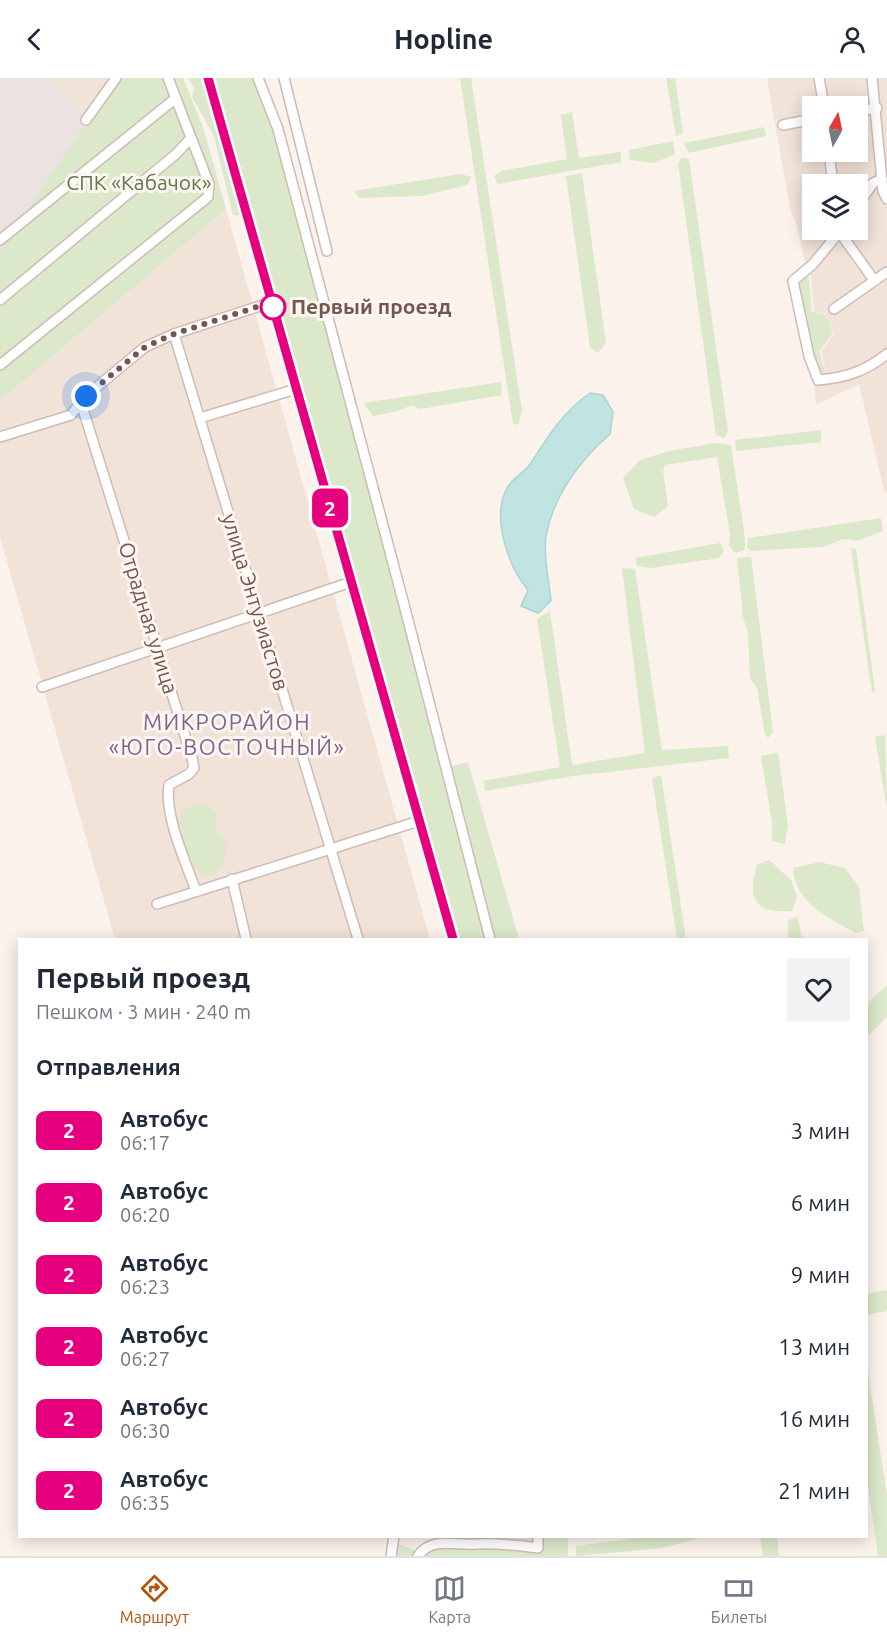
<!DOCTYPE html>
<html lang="ru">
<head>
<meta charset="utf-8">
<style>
  :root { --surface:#fff; --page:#f2f2f3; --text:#1f2937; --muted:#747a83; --line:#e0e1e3; --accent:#b45309 }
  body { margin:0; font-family:Ubuntu,sans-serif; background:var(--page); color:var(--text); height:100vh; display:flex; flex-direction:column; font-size:22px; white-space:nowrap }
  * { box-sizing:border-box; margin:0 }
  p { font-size:20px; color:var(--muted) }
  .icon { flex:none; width:33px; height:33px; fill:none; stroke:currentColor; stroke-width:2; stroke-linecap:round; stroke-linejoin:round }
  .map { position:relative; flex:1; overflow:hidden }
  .side { position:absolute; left:18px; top:860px; width:850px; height:600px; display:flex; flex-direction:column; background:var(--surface); border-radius:0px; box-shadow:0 3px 15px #0003 }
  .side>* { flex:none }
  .badge { padding:0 12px; border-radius:9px; font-size:21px; line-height:39px }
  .needle { width:39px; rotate:9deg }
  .buttons { position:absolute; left:802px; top:18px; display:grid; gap:12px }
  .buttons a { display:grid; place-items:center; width:66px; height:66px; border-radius:0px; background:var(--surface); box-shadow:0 3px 15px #0003; font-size:30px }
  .you { position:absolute; width:30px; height:30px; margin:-15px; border:4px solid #fff; border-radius:50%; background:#1a73e8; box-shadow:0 0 0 9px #1a73e833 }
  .map>.badge { position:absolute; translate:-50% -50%; box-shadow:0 0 0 3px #fff }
  h2 { padding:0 18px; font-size:22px; line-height:54px }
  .round { display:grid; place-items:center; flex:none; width:63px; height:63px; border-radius:0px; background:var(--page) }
  .summary { display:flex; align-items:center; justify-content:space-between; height:102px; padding:0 18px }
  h1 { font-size:28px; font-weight:600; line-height:45px }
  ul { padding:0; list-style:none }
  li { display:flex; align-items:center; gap:18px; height:72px; padding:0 18px }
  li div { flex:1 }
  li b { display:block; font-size:22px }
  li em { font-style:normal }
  li .badge { min-width:66px; font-weight:700; text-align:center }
  header { display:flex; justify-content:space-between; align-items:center; height:78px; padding:0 18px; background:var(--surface); font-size:27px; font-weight:600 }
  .tabs { display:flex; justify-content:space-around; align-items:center; height:84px; border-top:2px solid var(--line); background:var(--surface); font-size:16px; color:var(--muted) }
  .tabs a { display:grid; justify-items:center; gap:3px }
  .tabs .selected { color:var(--accent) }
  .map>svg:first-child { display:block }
  .residential { fill:#f2e3d9; fill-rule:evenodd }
  .industrial { fill:#ebe3e0 }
  .green { fill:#dce8ca }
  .water { fill:#c0e4e2; stroke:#a7d5d4; stroke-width:1.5 }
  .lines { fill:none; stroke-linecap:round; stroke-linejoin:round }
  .minor-casing { stroke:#cfbbb3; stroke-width:12 }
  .minor { stroke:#fff; stroke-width:9 }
  .line-casing { stroke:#fff; stroke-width:14 }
  .line { stroke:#e6007e; stroke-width:9 }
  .walk { stroke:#75564f; stroke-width:6; stroke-dasharray:0 10.8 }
  .stop-dot { fill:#fff; stroke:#e6007e; stroke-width:3 }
  .labels { text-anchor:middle; stroke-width:6; stroke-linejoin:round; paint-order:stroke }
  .park-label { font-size:21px; fill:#5f7948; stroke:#fef6f1 }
  .stop-label { font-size:21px; font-weight:bold; fill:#75564f; stroke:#fef6f1; text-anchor:start }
  .street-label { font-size:21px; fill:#75564f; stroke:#fef6f1 }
  .neighbourhood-label { font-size:22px; letter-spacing:1.5px; fill:#7b6790; stroke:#fef6f1 }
</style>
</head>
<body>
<header><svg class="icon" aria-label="back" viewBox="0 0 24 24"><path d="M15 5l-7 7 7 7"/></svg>Hopline<svg class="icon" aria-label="person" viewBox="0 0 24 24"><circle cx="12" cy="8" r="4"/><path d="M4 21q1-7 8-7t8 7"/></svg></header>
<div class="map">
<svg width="887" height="1478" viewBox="0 0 887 1478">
  <rect width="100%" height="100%" fill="#fbf2eb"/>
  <!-- residential -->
  <g class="residential">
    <path d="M49,0H117L91,41Z"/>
    <path d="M767,0H887V416L884,412L859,306L816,327L813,295L827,298L821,273L834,256L826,236L814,234L810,189L805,185L797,147L790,130ZM813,28H858V74H813ZM813,106H858V152H813Z"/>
    <path d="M226,131L430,861H115L0,459V323Z"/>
  </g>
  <!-- industrial -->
  <path class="industrial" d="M0,0H49L91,41L0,173Z"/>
  <!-- green -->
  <g class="green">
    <path d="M117,0H183L203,49L226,131L0,323V173Z"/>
    <path d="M188,0H201L218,43L242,138L233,137L214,58L192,19L194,10Z"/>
    <path d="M213,0H265L490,861H457Z"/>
    <path d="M460,0H471L522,333L518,347L513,346Z"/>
    <path d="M666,0H675L683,55L676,58Z"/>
    <path d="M572,34L579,80L621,74V84L498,106L494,98L501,93L567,81L561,37Z"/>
    <path d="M764,49L766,58L689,75L684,65Z"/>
    <path d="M673,63L675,76L654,85L630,82L629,72Z"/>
    <path d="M682,80L689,81L728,353L724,360L716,357L678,85Z"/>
    <path d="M582,95L606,265L598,275L590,269L566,98Z"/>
    <path d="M461,96L471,99L467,107L422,118L359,120L354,113Z"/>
    <path d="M804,186L808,188L812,234L826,237L833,255L819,273L826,296L809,289L798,199Z"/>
    <path d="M501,304L502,317L420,331L412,327L398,333L373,338L363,325Z"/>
    <path d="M821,352V364L736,373L735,362Z"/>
    <path d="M715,365L731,367L745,460V472L735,475L729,467L730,456L717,379L665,387L663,393L668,428L654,439L634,431L623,400L640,382L669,373Z"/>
    <path d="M881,440L883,453L856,463L843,461L823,469L750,473L747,469L748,460Z"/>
    <path d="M720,465L724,473L719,480L651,490L637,488L635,480Z"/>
    <path d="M851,470L856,471L875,613L872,615Z"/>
    <path d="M751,479L773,654L768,660L765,656L757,610L750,600L748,554L743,539L737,480Z"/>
    <path d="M622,490L635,491L662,672L728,668L729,680L574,698L485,713L483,703L560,689L537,541L550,533L572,687L645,675Z"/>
    <path d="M885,657L887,731L875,659Z"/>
    <path d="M778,675L788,747L785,766L772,763V744L761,678Z"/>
    <path d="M468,684L519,861H496L450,689Z"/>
    <path d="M661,697L686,861H677L652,700Z"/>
    <path d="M198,725L210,728L216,737V750L227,766L226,777L216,796L204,799L196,791L181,762L184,752L178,746C179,733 187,729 198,725Z"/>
    <path d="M769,782L791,802L797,818L792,833C755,835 747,823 757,787Z"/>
    <path d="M819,784L845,790L859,809L864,853L856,855C830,841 794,824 793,790Z"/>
    <path d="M798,839L802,861H788V842Z"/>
    <path d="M887,907V939L867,959V926Z"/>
    <path d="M887,1212V1233L867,1237V1216Z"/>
    <path d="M867,1287L887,1418V1478H878L867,1401Z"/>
    <path d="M439,1458H568V1478H397L399,1466L424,1475L438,1470Z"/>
    <path d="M654,1458H708L662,1470L576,1478V1468Z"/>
    <path d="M760,1458H777L779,1478H763Z"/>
  </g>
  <!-- water -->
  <path class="water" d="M590,315L603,317L613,334L610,356C581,381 553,418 546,458C543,478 549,503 551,523L538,535L521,528L528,512C508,488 492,441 506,412C511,400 525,395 531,385C549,357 563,334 590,315Z"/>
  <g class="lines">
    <defs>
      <g id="minor">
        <path d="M208,0L453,861"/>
        <path d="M258,0L278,51L407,538L490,861"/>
        <path d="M284,0L327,173"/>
        <path d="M819,0L824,28"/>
        <path d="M872,0L883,113L887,121"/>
        <path d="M858,33L877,30"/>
        <path d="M86,42L116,0"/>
        <path d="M783,47L813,41"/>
        <path d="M829,74L833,106"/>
        <path d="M858,127L873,105L882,101"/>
        <path d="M838,152L874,202"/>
        <path d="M841,152L813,186L793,203L809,278L818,302C845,300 866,293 887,276"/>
        <path d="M0,162L176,20"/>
        <path d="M0,222L176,76L190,61"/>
        <path d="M834,231L887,194"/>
        <path d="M174,256L358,861"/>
        <path d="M0,287L208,119L209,106L168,0"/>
        <path d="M81,325L192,680L194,690L189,696L169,707C164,738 186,784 196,813"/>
        <path d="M200,340L296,311"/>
        <path d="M0,359L71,337L86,318L145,269L174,256L272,224"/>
        <path d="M42,609L351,504"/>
        <path d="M232,801L246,861"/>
        <path d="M157,826L419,743"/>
        <path d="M391,1478L394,1458"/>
        <path d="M418,1478C431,1458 456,1468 476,1466C497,1465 516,1467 538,1470V1458"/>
      </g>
    </defs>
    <!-- minor casing -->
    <use href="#minor" class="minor-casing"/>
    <!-- minor -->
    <use href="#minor" class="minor"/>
  </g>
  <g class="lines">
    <defs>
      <path id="line" d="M208,0L453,861"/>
    </defs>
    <!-- line casing -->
    <use href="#line" class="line-casing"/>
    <!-- line -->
    <use href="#line" class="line"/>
    <!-- walk -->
    <path class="walk" d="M86,318L145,269L174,256L272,224L273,229"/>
  </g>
  <!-- markers -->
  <circle class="stop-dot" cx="273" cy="229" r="12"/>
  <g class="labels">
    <!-- park labels -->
    <g class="park-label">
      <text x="139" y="112">СПК «Кабачок»</text>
    </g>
    <!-- stop labels -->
    <g class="stop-label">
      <text x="291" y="236">Первый проезд</text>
    </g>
    <!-- street labels -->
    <g class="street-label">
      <text transform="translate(255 524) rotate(73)" y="7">улица Энтузиастов</text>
      <text transform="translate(148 540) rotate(73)" y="7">Отрадная улица</text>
    </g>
    <!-- neighbourhood labels -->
    <g class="neighbourhood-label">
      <text x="227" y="652">МИКРОРАЙОН<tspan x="227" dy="25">«ЮГО-ВОСТОЧНЫЙ»</tspan></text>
    </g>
  </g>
</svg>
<div class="buttons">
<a><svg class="needle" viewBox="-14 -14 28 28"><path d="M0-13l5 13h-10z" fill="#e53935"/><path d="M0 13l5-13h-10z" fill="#747a83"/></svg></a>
<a><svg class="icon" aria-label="layers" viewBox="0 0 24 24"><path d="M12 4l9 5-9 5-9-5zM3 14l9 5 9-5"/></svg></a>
</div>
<div class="you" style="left:86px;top:318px"></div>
<b class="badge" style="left:330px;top:430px;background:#e6007e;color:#fff">2</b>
<section class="side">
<div class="summary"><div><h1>Первый проезд</h1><p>Пешком · 3 мин · 240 m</p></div><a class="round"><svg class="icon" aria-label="heart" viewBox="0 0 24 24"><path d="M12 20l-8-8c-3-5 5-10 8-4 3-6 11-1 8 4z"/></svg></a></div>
<h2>Отправления</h2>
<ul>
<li><span class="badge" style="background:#e6007e;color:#fff">2</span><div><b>Автобус</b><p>06:17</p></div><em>3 мин</em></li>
<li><span class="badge" style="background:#e6007e;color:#fff">2</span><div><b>Автобус</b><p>06:20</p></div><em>6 мин</em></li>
<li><span class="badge" style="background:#e6007e;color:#fff">2</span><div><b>Автобус</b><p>06:23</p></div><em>9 мин</em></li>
<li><span class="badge" style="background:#e6007e;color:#fff">2</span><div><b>Автобус</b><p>06:27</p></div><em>13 мин</em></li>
<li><span class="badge" style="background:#e6007e;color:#fff">2</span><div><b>Автобус</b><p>06:30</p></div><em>16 мин</em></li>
<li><span class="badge" style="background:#e6007e;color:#fff">2</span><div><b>Автобус</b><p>06:35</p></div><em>21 мин</em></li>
</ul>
</section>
</div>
<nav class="tabs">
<a class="selected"><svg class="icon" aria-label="directions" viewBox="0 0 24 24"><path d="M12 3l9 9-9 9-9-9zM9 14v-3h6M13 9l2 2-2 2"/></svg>Маршрут</a>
<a><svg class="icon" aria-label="map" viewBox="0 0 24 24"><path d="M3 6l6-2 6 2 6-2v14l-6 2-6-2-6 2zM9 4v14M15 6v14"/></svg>Карта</a>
<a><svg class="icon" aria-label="tickets" viewBox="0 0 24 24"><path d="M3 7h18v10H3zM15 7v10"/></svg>Билеты</a>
</nav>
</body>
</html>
